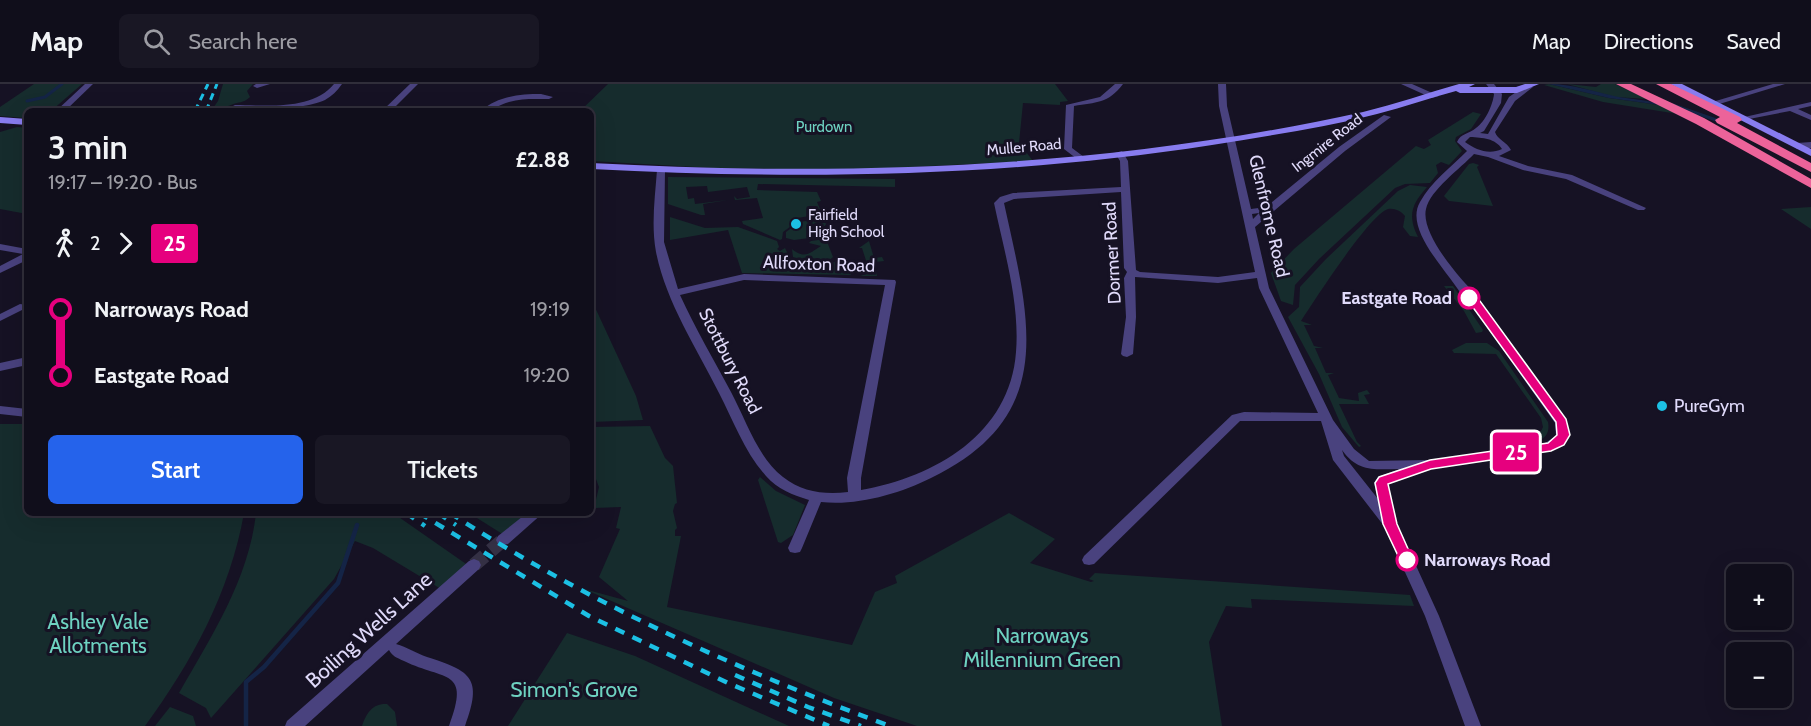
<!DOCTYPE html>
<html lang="en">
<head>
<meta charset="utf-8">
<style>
  :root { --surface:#100e1b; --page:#191724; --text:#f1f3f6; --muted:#9c9ca3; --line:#302e3a; --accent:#2563eb }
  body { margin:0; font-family:Cabin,sans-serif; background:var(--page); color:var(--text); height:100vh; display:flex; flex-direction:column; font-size:22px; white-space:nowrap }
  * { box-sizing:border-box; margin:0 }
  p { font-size:20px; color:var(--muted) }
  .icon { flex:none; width:33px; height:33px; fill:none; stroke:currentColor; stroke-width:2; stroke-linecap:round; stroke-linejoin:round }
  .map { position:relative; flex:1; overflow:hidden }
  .details { position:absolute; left:24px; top:24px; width:570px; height:408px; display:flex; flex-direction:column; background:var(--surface); border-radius:9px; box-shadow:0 6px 24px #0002,0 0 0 2px var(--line) }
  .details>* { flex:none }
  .badge { padding:0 12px; border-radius:4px; font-size:21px; line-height:39px }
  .tools { position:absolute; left:1726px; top:480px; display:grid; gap:12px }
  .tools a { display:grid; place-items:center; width:66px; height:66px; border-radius:9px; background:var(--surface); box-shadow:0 6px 24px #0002,0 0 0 2px var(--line); font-size:30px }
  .map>.badge { position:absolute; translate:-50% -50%; box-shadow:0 0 0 3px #fff }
  .legs { display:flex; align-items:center; gap:9px; height:66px; padding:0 24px; font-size:20px }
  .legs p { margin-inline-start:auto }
  .headline { display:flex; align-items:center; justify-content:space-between; height:102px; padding:0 24px }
  h1 { font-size:33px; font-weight:600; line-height:45px }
  .button { display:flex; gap:12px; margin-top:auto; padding:12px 24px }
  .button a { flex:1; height:69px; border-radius:9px; background:var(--accent); color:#fff; font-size:24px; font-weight:600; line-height:69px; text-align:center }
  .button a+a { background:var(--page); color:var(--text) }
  ul { padding:0 24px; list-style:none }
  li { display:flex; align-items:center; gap:21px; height:66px; font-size:22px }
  li i { display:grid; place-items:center; width:9px; height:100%; margin:0 8px; background:currentColor }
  li i::after { content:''; width:15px; height:15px; margin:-8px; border:4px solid; border-radius:50%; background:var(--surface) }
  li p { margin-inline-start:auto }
  li:first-child i { background:linear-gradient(#0000 50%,currentColor 0) }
  li:last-child i { background:linear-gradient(currentColor 50%,#0000 0) }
  header { display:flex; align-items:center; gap:36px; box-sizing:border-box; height:84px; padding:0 30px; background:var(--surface); border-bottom:2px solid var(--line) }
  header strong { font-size:28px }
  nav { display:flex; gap:33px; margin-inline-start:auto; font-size:21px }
  .search { width:420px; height:54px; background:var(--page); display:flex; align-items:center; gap:15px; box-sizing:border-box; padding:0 21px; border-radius:9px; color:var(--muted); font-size:22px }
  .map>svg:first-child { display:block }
  .green { fill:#162c2d }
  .water { fill:#142446 }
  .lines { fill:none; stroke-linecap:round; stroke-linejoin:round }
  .stream-far1 { stroke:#142446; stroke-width:3 }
  .stream { stroke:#142446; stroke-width:4.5 }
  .minor-tunnel { stroke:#343044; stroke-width:14; stroke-dasharray:14 8; stroke-linecap:butt }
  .minor { fill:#49427e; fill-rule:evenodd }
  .secondary { fill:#887cef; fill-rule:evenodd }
  .motorway { fill:#ec639a; fill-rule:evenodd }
  .rail-far1 { stroke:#1cc0e4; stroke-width:3; stroke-dasharray:7 5; stroke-linecap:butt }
  .rail { stroke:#1cc0e4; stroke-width:4.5; stroke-dasharray:10 9; stroke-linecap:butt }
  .line-1 { fill:#e6007e; stroke:#fff; stroke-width:1.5 }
  .poi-dot { fill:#1cc0e4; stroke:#161224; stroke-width:2 }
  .stop-1-dot { fill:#fff; stroke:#e6007e; stroke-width:3 }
  .labels { text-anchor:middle; stroke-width:6; stroke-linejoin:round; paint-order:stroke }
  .far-park-label { font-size:15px; fill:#6ed2c1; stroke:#161224 }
  .far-street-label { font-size:15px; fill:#e0dafa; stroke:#161224 }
  .far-poi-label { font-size:15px; fill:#e0dafa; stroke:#161224; text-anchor:start }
  .street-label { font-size:18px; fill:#e0dafa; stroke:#161224 }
  .stop-label { font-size:18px; font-weight:bold; fill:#e0dafa; stroke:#161224; text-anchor:end }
  .poi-label { font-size:18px; fill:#e0dafa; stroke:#161224; text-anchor:start }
  .near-park-label { font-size:21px; fill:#6ed2c1; stroke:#161224 }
  .near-street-label { font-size:21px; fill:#e0dafa; stroke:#161224 }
</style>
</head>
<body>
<header>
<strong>Map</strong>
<div class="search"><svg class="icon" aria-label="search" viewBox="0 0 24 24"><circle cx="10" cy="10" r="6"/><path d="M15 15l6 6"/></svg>Search here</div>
<nav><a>Map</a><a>Directions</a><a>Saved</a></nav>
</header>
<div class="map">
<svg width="1811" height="642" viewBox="0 0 1811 642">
  <rect width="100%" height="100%" fill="#161224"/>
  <!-- green -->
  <g class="green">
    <path d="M34,0H82L51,27H27L25,34L0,32V23Z"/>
    <path d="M223,0H253L247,7L250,13C242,20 240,17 231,21C223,24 222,27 211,27L218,17Z"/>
    <path d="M608,0H1055L1068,17L1060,18V21L1023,19L1019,59L1033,77L846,86L713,84L591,77V27H580Z"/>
    <path d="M1549,0L1609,14L1660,21L1678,30L1603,18L1544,1Z"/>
    <path d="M1567,0L1596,3L1601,0H1615L1647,15L1615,13Z"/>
    <path d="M1473,28L1481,30L1471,45L1456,53L1455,57L1462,67L1449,81L1441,78L1436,81L1438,89L1430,99L1405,100L1395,104L1319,175L1295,201L1293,221L1281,217L1271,189L1294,165L1416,62L1424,65L1431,61L1428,56Z"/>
    <path d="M17,43L27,44V130L0,125V48Z"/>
    <path d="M1473,79L1479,81L1477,83L1493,122L1449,117L1444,112L1469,80Z"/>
    <path d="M668,93L895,95V103L758,100L757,106L817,108L821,117L817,118L822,130L797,134L798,137L783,148L782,155L780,156L743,140L742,137L763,134L757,114L735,116L734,112L737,115L750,113L747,103L708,108L707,102L686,103L688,115L694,114L695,120L728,116L703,120L705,131H701L668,120Z"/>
    <path d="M1410,101L1427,103C1412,120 1407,131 1418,153L1410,152L1403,143L1405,132C1401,127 1395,124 1388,125C1370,130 1314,217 1301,237L1312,241H1304L1314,262L1323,264H1315L1326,289H1334L1328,291L1339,314L1359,317L1358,309L1367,306L1370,310L1364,311L1369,320H1339L1357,358L1361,362L1359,363L1342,343L1319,290L1288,233L1299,223L1300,203L1326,175L1398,107Z"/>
    <path d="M1811,123V145L1781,125Z"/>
    <path d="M670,133L705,144L738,143L777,157L779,163L777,165L780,167L785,164C795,188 818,186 839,176L850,187L851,191L742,189L728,146L670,156Z"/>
    <path d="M823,134L826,140L822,146L824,152L794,156L786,154V148L800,138Z"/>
    <path d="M826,155L833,173C823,183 804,183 793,173L792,165C805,176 811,168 821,162L809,159L811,157Z"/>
    <path d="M869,157L874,174L882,173L884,177L875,178L877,192H860L870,189L862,164H859Z"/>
    <path d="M1444,202H1453L1483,246L1482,248L1476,249L1464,227Z"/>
    <path d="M591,211L593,219L636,312L643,336L591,338Z"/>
    <path d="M1466,259H1487L1499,267L1548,338C1552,359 1530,359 1515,361L1511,356C1524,355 1538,356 1543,343L1541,334L1496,270L1454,269L1452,266Z"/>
    <path d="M0,340H27V429H244C230,508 192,578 145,642H0Z"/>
    <path d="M650,342L665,374L673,382L677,419L675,420L673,427L677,444L675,446V452H681L667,523L852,561L875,508L897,499L895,492L1009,429L1055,455L1030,479L1091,498L1094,497L1089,495L1095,489L1410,511L1414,522L1251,515L1252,524L1226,522L1209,558L1222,642H917L834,614L584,505L628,517L599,493L620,445L616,444L621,423L594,424L599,403L591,382V343Z"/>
    <path d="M760,393L776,407L805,421L793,451L781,459L778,458L758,396Z"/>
    <path d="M256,429H393L469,482L441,505L373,464L355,457L334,495L211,634L206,624L179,609C211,553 249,495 256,429Z"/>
    <path d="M469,429H529L504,451Z"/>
    <path d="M567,549L635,572L789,642H508Z"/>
    <path d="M387,620L395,628L397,642H362C366,629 373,619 387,620Z"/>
    <path d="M170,623L193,632L196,642H155Z"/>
  </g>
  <!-- water -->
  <path class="water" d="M1549,0C1572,0 1592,7 1614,12C1631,16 1644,14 1660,21L1609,14Z"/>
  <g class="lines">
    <!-- stream-far1 -->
    <g class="stream-far1">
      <path d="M27,17L45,13L62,0"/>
      <path d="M1673,21L1719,37"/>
    </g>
    <!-- stream -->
    <path class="stream" d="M246,641V598L264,583L338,499L357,441"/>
    <!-- minor-tunnel -->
    <path class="minor-tunnel" d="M474,481L503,456"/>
    <!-- minor -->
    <g class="minor">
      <path d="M85,0H93L65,27H56Z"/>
      <path d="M256,0H270L257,4L253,2Z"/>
      <path d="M334,0H342C337,7 332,12 325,16C309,24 245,31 231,23L235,21C266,21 312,27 334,0Z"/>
      <path d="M410,0H418L391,27H382Z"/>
      <path d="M1115,0H1123C1108,20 1096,18 1074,22L1072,64L1084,73L1077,75L1064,65L1066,21L1100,13Z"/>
      <path d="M1218,0H1226L1227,22L1251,125L1266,123L1339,63L1384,31L1391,33L1345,67L1255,143L1269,204L1333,336L1354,365L1369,377L1430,376L1542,361L1556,352L1555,339L1471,221V217L1464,215C1452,191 1403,147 1420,118C1431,98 1451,83 1467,67L1457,58C1461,49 1469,50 1476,44C1485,38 1493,21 1494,10L1486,0H1494L1502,10L1501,19L1484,47L1480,49L1488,50L1509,13L1526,1L1533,3L1515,17L1495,48C1497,55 1507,58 1511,66L1499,72L1528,82L1572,91L1646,124L1644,126H1638L1566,95L1523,86L1488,73L1474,70C1461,84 1430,106 1426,125C1420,150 1462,198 1480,214V219L1565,335C1574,352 1564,363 1547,368L1420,385L1419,388L1388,399L1397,440L1439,532L1481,642H1465L1425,532L1384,442L1333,376L1321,337H1240L1094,480L1089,481L1084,480L1082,476L1084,472L1232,331L1244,328L1318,329L1259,204L1257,194L1218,199L1135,193L1136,233L1133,270L1127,273L1123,272L1121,270L1126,233L1124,194L1127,188L1124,184L1121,108L1014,115L1004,119C1029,234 1060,332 931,394C899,410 857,422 821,418L802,464L800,468L795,469L790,468L788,464L809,416C793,411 777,405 766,392C745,369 733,336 719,309C696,263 666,218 656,168C651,141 655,113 657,86L661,83L665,86L664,158L678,205L744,190L895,196L896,198L861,394V406C935,393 1010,350 1016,268C1020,219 1004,167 994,119L1000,113L1013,109L1121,103L1120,77L1115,69L1122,67L1128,77L1136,186L1140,188L1218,193L1255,188L1219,22ZM1470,53C1483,54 1495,54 1502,65C1489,71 1476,66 1465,58ZM1259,129L1253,135L1252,130ZM744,196L885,201L847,394L848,408C825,411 802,408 783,393C758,374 746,336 731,308C714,276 695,244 680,211ZM1342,366C1358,389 1376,385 1400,385L1378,393L1374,399L1378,415L1344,372Z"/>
      <path d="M1401,0H1412L1439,12L1432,14Z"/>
      <path d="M1773,0H1785L1716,21L1709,19Z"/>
      <path d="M541,10L553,13L549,15C536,15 522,14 509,18C498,21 492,27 481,27C497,12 520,10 541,10Z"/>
      <path d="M1811,18V22L1798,25L1811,31V36L1790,27L1744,36L1740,34Z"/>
      <path d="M1811,58V64L1797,65L1793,62L1797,59Z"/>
      <path d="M0,160L27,165V176L0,189V182L23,170L0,166Z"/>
      <path d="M20,220L27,221V227L22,226L0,237V230Z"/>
      <path d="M27,273V281L0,287V279Z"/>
      <path d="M0,322L27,325V333L0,330Z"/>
      <path d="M527,429H543L508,460L503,461L498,460L496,456L498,452Z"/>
      <path d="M474,475L479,477L481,481L479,485L396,560C407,563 416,569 427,573C471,587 483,594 465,642H449C471,584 445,597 404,577C397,574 392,572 389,566L305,642H285L287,637L469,477Z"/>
    </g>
    <!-- secondary -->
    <g class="secondary">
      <path d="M1459,0H1475L1469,3H1516L1525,0H1539L1517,9H1460L1456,7C1430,14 1404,23 1377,30C1323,44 1267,52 1212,61C1006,93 799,96 591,85V79C849,93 1110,84 1363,28C1396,20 1427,9 1459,0Z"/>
      <path d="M1670,0H1682L1811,65V72Z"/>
      <path d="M0,33L27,35V41L0,39Z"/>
    </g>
    <!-- motorway -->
    <g class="motorway">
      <path d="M1616,0H1631L1704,34L1811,95V104L1696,40Z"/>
      <path d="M1656,0H1671L1740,33L1742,36L1737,39L1811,79V88L1717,39L1715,36L1720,33Z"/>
    </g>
    <!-- rail-far1 -->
    <g class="rail-far1">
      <path d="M195,27L208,0"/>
      <path d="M206,27L217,0"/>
    </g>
    <!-- rail -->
    <g class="rail">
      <path d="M406,429L425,442"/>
      <path d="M419,429L589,532L728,599L829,642"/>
      <path d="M438,429L456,441"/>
      <path d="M450,429C591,520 733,584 890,642"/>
      <path d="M735,591L808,623L861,642"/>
    </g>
  </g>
  <!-- line-1 -->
  <path class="line-1" d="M1469,211L1480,217L1566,335L1570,351L1564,361L1551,367L1431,385L1388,400L1397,440L1413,476L1407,481L1402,480L1383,440L1375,399L1379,393L1430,376L1548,359L1557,351L1556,338L1472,222L1464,214Z"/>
  <!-- markers -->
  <g class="poi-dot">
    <circle cx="796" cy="140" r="6"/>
    <circle cx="1662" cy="322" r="6"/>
  </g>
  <g class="stop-1-dot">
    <circle cx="1469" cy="214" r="10"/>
    <circle cx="1407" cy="476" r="10"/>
  </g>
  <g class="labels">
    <!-- far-park labels -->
    <g class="far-park-label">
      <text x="824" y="48">Purdown</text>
    </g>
    <!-- far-street labels -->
    <g class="far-street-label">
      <text transform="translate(1327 59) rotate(-38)" y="5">Ingmire Road</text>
      <text transform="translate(1024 63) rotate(-5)" y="5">Muller Road</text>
    </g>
    <!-- far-poi labels -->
    <g class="far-poi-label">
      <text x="808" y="136">Fairfield<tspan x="808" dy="17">High School</tspan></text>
    </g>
    <!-- street labels -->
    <g class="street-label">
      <text transform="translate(1269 132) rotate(77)" y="6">Glenfrome Road</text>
      <text transform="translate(1112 169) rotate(-93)" y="6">Dormer Road</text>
      <text transform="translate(819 180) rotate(2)" y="6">Allfoxton Road</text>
      <text transform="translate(730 277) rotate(63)" y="6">Stottbury Road</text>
    </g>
    <!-- stop labels -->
    <g class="stop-label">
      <text x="1452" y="220">Eastgate Road</text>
      <text x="1424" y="482" text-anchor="start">Narroways Road</text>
    </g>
    <!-- poi labels -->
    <g class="poi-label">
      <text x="1674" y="328">PureGym</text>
    </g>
    <!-- near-park labels -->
    <g class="near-park-label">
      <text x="98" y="545">Ashley Vale<tspan x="98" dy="24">Allotments</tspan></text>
      <text x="1042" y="559">Narroways<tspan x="1042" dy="24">Millennium Green</tspan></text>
      <text x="574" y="613">Simon's Grove</text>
    </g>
    <!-- near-street labels -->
    <g class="near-street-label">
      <text transform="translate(369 546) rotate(-42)" y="7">Boiling Wells Lane</text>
    </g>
  </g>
</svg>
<div class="tools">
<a>+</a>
<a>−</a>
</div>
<b class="badge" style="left:1516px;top:368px;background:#e6007e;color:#fff">25</b>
<section class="details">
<div class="headline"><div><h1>3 min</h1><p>19:17 – 19:20 · Bus</p></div><b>£2.88</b></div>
<div class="legs"><svg class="icon" aria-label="walk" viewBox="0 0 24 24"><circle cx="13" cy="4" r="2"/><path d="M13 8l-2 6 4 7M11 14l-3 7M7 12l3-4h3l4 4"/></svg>2<svg class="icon" aria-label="forward" viewBox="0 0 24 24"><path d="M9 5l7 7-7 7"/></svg><b class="badge" style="background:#e6007e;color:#fff">25</b></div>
<ul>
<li><i style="color:#e6007e"></i><b>Narroways Road</b><p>19:19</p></li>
<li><i style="color:#e6007e"></i><b>Eastgate Road</b><p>19:20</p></li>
</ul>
<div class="button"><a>Start</a><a>Tickets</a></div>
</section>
</div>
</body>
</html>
